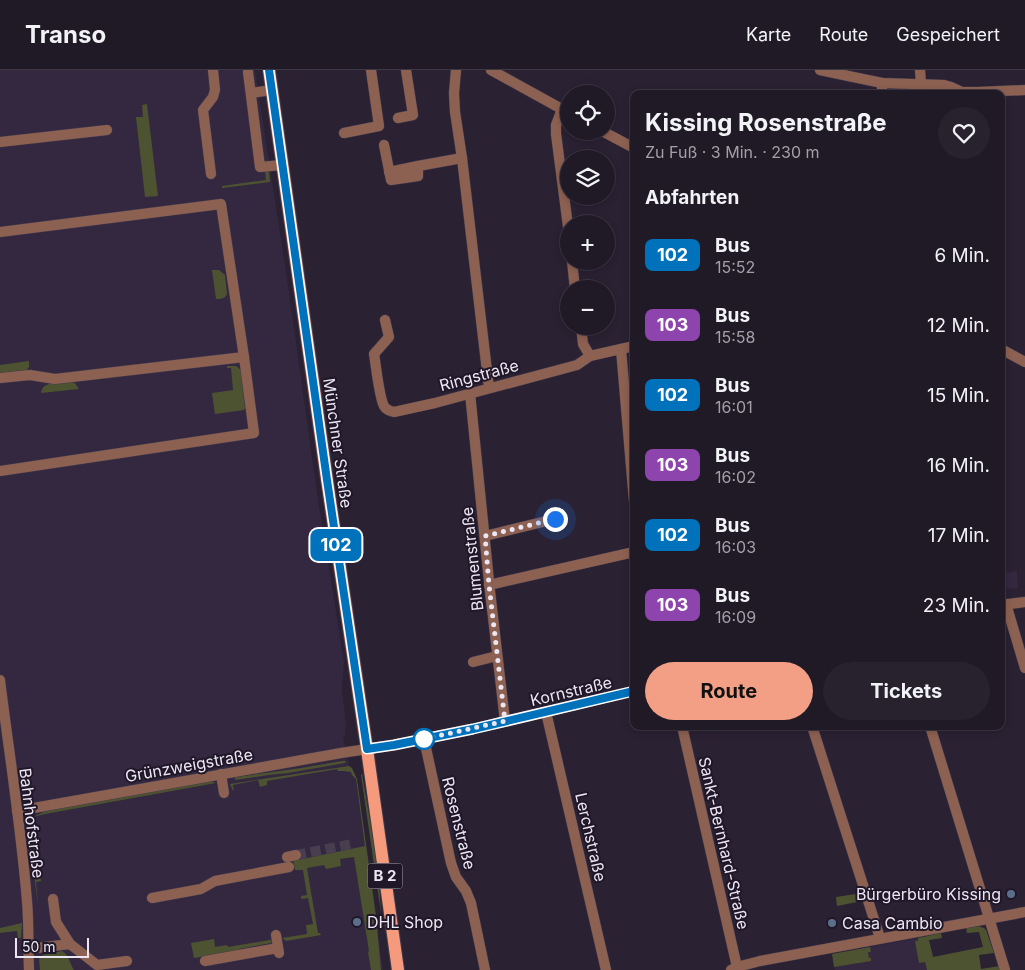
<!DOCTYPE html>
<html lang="de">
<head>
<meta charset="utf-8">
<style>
  :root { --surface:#201926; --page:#28222e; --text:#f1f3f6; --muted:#a2a0a7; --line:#3d3843; --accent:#f39f86 }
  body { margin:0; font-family:Inter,sans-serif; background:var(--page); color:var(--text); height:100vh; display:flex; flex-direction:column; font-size:19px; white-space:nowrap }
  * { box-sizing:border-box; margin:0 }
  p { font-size:16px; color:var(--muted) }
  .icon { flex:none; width:28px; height:28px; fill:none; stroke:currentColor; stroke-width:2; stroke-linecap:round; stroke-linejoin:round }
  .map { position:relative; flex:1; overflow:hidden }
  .panel { position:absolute; left:630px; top:20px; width:375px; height:640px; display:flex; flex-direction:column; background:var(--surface); border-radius:10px; box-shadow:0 2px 8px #0003,0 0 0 1px var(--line) }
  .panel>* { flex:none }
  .badge { padding:0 10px; border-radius:8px; font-size:18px; line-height:32px }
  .fabs { position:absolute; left:560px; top:15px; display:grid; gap:10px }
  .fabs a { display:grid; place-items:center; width:55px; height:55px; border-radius:50%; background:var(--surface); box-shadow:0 2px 8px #0003,0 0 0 1px var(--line); font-size:25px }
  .scale { position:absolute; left:15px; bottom:12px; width:74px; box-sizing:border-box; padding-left:5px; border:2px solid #ece6f3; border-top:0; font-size:14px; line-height:18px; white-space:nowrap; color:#ece6f3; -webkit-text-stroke:4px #201829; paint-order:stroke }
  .you { position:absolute; width:25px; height:25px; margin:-12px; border:4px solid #fff; border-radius:50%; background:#1a73e8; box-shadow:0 0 0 8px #1a73e833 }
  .map>.badge { position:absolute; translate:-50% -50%; box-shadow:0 0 0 2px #fff }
  h2 { padding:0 15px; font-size:19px; line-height:45px }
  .round { display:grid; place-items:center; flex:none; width:52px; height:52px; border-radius:26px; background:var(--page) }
  .summary { display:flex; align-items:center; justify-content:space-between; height:85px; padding:0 15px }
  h1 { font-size:24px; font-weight:700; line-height:38px }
  .cta { display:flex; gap:10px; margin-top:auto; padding:10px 15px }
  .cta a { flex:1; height:58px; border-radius:30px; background:var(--accent); color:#111; font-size:20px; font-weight:700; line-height:58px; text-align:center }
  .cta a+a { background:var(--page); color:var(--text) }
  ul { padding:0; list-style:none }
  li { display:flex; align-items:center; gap:15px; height:70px; padding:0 15px }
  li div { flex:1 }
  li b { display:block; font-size:19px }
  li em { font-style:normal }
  li .badge { min-width:55px; font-weight:700; text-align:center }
  header { display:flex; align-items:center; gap:30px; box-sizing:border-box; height:70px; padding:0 25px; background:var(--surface); border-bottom:1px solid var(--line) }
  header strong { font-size:24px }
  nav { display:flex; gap:28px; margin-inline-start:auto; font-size:18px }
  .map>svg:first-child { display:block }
  .built { fill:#332840 }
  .green { fill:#4d5330 }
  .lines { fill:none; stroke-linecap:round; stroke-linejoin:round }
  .minor-tunnel { stroke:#473f50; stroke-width:10; stroke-dasharray:10 5; stroke-linecap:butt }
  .minor-casing { stroke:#453d4e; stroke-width:11 }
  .major-casing { stroke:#453d4e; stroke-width:14 }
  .minor { stroke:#8d6152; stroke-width:10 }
  .major { stroke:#f59a7c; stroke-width:12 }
  .line-casing { stroke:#fff; stroke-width:11 }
  .line { stroke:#0072bc; stroke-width:8 }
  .walk { stroke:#ece6f3; stroke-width:5; stroke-dasharray:0 9 }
  .stop-dot { fill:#fff; stroke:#0072bc; stroke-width:2.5 }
  .service-dot { fill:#5c6f8a; stroke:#201829; stroke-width:2 }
  .labels { text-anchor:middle; stroke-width:4; stroke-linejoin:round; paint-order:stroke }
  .shield { fill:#201829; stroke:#afa8b6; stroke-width:1 }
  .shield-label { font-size:15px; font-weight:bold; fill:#ece6f3 }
  .street-label { font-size:16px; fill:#ece6f3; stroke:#201829 }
  .poi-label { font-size:16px; fill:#ece6f3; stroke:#201829; text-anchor:start }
</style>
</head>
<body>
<header>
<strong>Transo</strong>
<nav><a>Karte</a><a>Route</a><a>Gespeichert</a></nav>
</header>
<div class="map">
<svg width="1025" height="900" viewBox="0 0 1025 900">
  <rect width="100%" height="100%" fill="#2a2133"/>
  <!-- built -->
  <g class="built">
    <path d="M0,0H255L289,222L317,423L344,592L342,620L346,653L345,666L343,668L351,702L356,708L383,900H0Z"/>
    <path d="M1017,501L1018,518L1003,519L1001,503Z"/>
    <path d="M918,868L927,900H835L832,884Z"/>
  </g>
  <!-- green -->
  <g class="green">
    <path d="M147,34L158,126L145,127L136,47H143L142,35Z"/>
    <path d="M265,101H269L270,112L222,118V116L266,110Z"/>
    <path d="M212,200H219L225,205L227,224C225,229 220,229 216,229Z"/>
    <path d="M29,291V297L26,301L0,304V295Z"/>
    <path d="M227,296H236L241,300L245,338L244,340L215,344L212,323L233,320L231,298H227Z"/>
    <path d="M71,312L75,313L79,319L41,323C42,311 60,313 71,312Z"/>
    <path d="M342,691H346L345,693L288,703L269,705L235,710V707L301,698Z"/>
    <path d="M349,696L352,698L357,709L376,846L381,900H371L368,882L369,881L354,787L340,789L341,796L326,799L324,795L307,798L318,863H320L321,865L286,871L282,868L307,864L306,855L313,854L308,828L302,829L301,828V826L307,825L303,800H295L293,790L297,788L298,790L365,776L356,709L352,705L351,702L344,701H338L337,699L267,711V715L260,717L258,710L233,715L234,721L232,719L230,714Z"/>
    <path d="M362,704L378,797L381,843L361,705Z"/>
    <path d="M210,711L216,713L45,744L33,747L46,741Z"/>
    <path d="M35,772L41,811L36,812L38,835L30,773Z"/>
    <path d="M856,824L857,832L837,836L836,827Z"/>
    <path d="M22,853L21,868H18L17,861L0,863V858Z"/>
    <path d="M978,856L984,858L986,860L994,883L979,885L981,899L1000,896V900H927L925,892L919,893L915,871H918V868L941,863L942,868L929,870L933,887L983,877L979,862L967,863L966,858Z"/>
    <path d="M214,869L215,877L227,875L228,877L270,870L272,871L271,873L239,879V881L194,888L191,873Z"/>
    <path d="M870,877L871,882H868L869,888H871V891L834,897L832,884Z"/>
    <path d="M62,881C69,885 70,894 74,900H40L39,889L43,885Z"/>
  </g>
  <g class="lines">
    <!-- minor-tunnel -->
    <path class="minor-tunnel" d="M296,785L352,774"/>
    <defs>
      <g id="minor">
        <path d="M456,0L454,23L455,42L462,88L489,318"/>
        <path d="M491,0L569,43"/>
        <path d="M820,0L882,13L944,15L951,17L962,22H978L1025,20"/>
        <path d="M920,0L921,15"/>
        <path d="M248,2L260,97L282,95"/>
        <path d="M251,23L272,20"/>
        <path d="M882,24V13"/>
        <path d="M562,39L556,55V64L569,164"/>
        <path d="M398,48L413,45L406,0"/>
        <path d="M602,61L634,78"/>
        <path d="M344,63L379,56L371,0"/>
        <path d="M0,72L107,60"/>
        <path d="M384,75L391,110L418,106V96"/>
        <path d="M389,102L418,96L462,88"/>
        <path d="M211,104L203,40L213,27L215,20L213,0"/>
        <path d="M0,162L221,134L244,287L55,309L30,305L0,308"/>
        <path d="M572,191L575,219"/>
        <path d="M385,250L389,267L374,284C376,295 379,327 384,336C386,340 390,341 394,342L435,333L577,295L590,286L634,276"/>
        <path d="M581,256L583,274L590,286"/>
        <path d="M621,279L634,431"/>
        <path d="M1001,279L1025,292"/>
        <path d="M470,323L490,521L505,651"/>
        <path d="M0,401L254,363L244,287"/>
        <path d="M485,466L555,449"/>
        <path d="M489,515L634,482"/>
        <path d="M1006,534L1025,598"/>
        <path d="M1001,535L1025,532"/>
        <path d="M473,592L497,586"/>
        <path d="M0,610C9,683 21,757 27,831C29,854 28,877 29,900"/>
        <path d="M546,642L606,900"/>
        <path d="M682,656L737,897"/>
        <path d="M812,656L880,868"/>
        <path d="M930,656L1005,900"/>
        <path d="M424,669L451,793L456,807L466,821L471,833L485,900"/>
        <path d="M221,704L224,723"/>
        <path d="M17,741L341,683L394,675L473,659L634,621"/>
        <path d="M287,787L296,785"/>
        <path d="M152,828L201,819L215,811L289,797"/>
        <path d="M53,829L56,852L70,874L97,895L127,891"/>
        <path d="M276,865L279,883"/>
        <path d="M28,879L70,874"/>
        <path d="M205,891L278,878"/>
        <path d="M731,900L737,897L760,891L1025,842"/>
      </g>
      <path id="major" d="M269,0L327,410L367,679L398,900"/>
    </defs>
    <!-- minor casing -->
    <use href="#minor" class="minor-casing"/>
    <!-- major casing -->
    <use href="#major" class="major-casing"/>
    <!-- minor -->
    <use href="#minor" class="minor"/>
    <!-- major -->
    <use href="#major" class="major"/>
  </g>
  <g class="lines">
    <defs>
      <path id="line" d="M269,0L327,410L367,679L394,675L473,659L634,621"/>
    </defs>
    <!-- line casing -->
    <use href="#line" class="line-casing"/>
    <!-- line -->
    <use href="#line" class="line"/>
    <!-- walk -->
    <path class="walk" d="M424,669L505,651L489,515L485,466L555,449"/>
  </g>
  <!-- markers -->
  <circle class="stop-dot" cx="424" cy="669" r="10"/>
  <g class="service-dot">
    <circle cx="1011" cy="824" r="5"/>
    <circle cx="357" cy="852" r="5"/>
    <circle cx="832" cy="853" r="5"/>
  </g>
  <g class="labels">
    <!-- shield labels -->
    <rect class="shield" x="367.5" y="793.5" width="35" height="25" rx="4"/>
    <g class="shield-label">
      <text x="385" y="811">B 2</text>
    </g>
    <!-- street labels -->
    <g class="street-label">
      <text transform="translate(479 305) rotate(-15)" y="6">Ringstraße</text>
      <text transform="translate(338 373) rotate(82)" y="6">Münchner Straße</text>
      <text transform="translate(472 489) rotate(-96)" y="6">Blumenstraße</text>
      <text transform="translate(571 621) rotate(-13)" y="6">Kornstraße</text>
      <text transform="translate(189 695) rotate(-10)" y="6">Grünzweigstraße</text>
      <text transform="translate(32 753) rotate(83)" y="6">Bahnhofstraße</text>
      <text transform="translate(459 753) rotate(76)" y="6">Rosenstraße</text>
      <text transform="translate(591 767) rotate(77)" y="6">Lerchstraße</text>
      <text transform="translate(724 773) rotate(77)" y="6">Sankt-Bernhard-Straße</text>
    </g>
    <!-- poi labels -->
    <g class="poi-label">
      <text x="1001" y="830" text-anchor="end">Bürgerbüro Kissing</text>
      <text x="367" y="858">DHL Shop</text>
      <text x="842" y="859">Casa Cambio</text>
    </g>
  </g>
</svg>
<div class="fabs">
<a><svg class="icon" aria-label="locate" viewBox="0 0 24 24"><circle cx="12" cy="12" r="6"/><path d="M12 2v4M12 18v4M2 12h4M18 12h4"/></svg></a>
<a><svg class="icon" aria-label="layers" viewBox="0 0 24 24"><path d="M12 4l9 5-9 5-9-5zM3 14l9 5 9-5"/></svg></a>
<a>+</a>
<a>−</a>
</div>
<div class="scale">50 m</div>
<div class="you" style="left:555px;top:449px"></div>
<b class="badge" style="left:336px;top:475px;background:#0072bc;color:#fff">102</b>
<section class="panel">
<div class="summary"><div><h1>Kissing Rosenstraße</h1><p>Zu Fuß · 3 Min. · 230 m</p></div><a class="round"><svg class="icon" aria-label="heart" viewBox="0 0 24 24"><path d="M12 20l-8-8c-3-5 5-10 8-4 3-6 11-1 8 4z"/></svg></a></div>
<h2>Abfahrten</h2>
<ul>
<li><span class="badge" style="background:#0072bc;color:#fff">102</span><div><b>Bus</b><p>15:52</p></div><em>6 Min.</em></li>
<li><span class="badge" style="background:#8e44ad;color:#fff">103</span><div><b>Bus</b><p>15:58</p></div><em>12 Min.</em></li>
<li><span class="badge" style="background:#0072bc;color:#fff">102</span><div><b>Bus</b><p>16:01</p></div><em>15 Min.</em></li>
<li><span class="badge" style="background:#8e44ad;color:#fff">103</span><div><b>Bus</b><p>16:02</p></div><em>16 Min.</em></li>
<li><span class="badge" style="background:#0072bc;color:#fff">102</span><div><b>Bus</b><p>16:03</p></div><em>17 Min.</em></li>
<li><span class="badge" style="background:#8e44ad;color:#fff">103</span><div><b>Bus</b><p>16:09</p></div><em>23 Min.</em></li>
</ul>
<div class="cta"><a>Route</a><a>Tickets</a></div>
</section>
</div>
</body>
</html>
